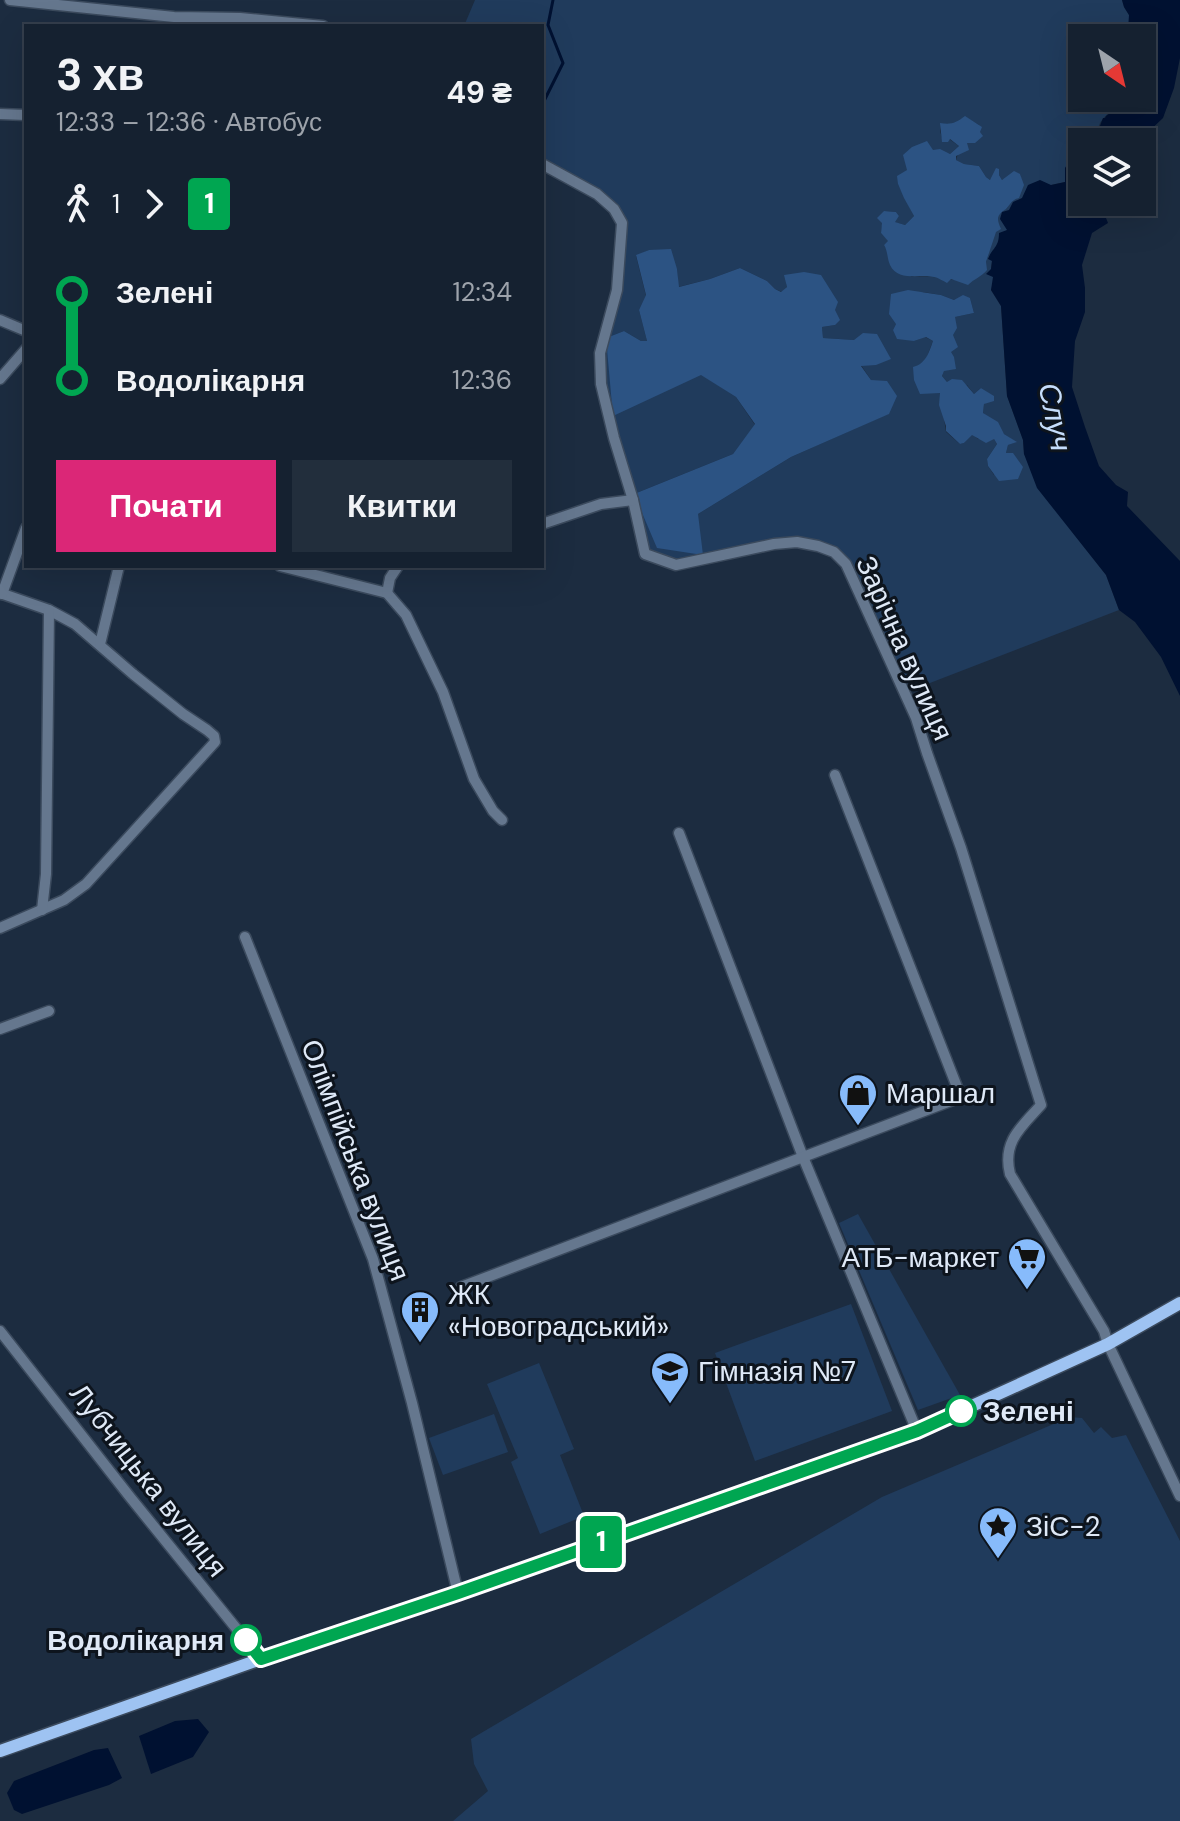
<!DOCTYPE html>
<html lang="uk">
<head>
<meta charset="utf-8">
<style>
  :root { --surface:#152130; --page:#222e3c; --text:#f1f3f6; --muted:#9da3ab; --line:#343e4c; --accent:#db2777 }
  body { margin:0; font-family:"DM Sans",sans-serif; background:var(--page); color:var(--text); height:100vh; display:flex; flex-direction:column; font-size:30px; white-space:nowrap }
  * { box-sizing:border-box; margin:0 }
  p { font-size:26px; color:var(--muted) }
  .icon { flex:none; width:44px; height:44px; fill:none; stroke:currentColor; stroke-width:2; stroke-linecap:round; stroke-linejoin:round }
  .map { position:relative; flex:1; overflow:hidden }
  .drawer { position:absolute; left:24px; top:24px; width:520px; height:544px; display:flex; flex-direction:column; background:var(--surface); border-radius:0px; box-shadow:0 8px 32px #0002,0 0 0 2px var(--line) }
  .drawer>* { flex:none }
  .badge { padding:0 16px; border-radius:6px; font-size:28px; line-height:52px }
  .needle { width:52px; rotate:145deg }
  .fabs { position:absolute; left:1068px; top:24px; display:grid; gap:16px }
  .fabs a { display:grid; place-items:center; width:88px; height:88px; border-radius:0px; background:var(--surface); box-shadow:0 8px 32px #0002,0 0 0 2px var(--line); font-size:40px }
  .map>.badge { position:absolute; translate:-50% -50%; box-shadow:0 0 0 4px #fff }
  .legs { display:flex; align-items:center; gap:12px; height:88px; padding:0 32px; font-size:26px }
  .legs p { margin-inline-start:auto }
  .summary { display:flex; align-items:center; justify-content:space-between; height:136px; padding:0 32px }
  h1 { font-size:44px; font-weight:700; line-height:60px }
  .action { display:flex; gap:16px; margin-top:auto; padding:16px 32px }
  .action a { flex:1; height:92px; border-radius:0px; background:var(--accent); color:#fff; font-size:32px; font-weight:700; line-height:92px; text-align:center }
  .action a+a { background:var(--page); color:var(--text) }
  ul { padding:0 32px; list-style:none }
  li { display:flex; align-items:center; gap:28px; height:88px; font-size:30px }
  li i { display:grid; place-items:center; width:12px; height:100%; margin:0 10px; background:currentColor }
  li i::after { content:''; width:20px; height:20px; margin:-10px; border:6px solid; border-radius:50%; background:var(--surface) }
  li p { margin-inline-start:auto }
  li:first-child i { background:linear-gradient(#0000 50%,currentColor 0) }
  li:last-child i { background:linear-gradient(currentColor 50%,#0000 0) }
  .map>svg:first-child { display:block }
  .green { fill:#203b5c; fill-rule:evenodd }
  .forest { fill:#2c5383 }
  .water { fill:#001131 }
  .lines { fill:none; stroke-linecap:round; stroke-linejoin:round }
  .stream { stroke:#001131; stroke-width:3 }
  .minor-casing { stroke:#3b4a5d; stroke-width:13 }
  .major-casing { stroke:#3b4a5d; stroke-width:15 }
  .minor { stroke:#65778e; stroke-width:10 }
  .major { stroke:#9ec3f2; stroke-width:12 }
  .line-1-casing { stroke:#fff; stroke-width:18 }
  .line-1 { stroke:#00a651; stroke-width:12 }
  .stop-1-dot { fill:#fff; stroke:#00a651; stroke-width:4 }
  .labels { text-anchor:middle; stroke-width:6; stroke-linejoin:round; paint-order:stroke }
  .street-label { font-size:28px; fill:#dfe9f7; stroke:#0d141d }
  .poi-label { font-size:28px; fill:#dfe9f7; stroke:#0d141d; text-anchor:start }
  .stop-label { font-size:28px; font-weight:bold; fill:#dfe9f7; stroke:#0d141d; text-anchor:start }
  .water-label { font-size:30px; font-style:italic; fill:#c5ddfb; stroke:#0d141d }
</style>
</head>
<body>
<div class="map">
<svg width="1180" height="1821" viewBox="0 0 1180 1821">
  <rect width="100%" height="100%" fill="#1c2c40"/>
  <!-- green -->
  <g class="green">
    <path d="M475,0H1122L1124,7L1129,15V38H1082V98H1120C1116,110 1106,113 1100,123C1097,129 1097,136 1094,142H1082V152L1074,153L1065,182L1051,185L1019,200L1007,230L993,252L991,269L994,281L991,290L1001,306L1007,396L1023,440L1024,454L1073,533L1106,575L1119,610L904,693L867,612L834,552L797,542L676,565L645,554L614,438L600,353L622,240L614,209L542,164V26H464ZM965,117L979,125L980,132C970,139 959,148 956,160L964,164L979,166L986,177L990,180L999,175L1002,180L1020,174L1022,182L1007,208L1001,211L998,216V222L986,262V270L974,279L955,280L933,277H912L890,264L888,252L884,245L889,241L881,233L884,211L896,212L899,216L894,222L905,225L914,216L898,184L907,170L944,153L950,154L959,146L949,139L942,138L940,131L941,124H956ZM649,250L677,269L678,287L710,279L740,268L767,281L775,289L782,292L787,287L785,275L835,325L822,327L823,338L854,340L861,365L871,380L888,414L791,457L698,514L634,494L733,454L755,425L736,397L701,374L606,338L624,331L641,341H647L639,310L646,296L636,256ZM923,292L941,295L954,300L970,298L974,313L955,317L950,352L942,376L947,382L967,385L974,394L981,388L993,396L984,404L983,413L1004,434L1016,442L1008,445L1006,453L994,475L988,466L987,459L997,444L994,439H978L972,434L964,443L960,444L946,432L940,393L919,366L926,359L933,341L925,337L914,341L893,330L896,324Z"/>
    <path d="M858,1214L960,1395L918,1410L839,1223Z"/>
    <path d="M851,1304L892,1411L755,1461L715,1353Z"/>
    <path d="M539,1363L574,1449L560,1455L584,1516L540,1534L511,1462L518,1458L487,1384Z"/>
    <path d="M494,1414L508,1452L443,1475L429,1438Z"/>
    <path d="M1070,1417L1082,1418L1094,1433L1101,1427L1112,1438L1126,1435L1180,1541V1821H453L488,1791L474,1764L471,1739L882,1497Z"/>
  </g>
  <!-- forest -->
  <g class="forest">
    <path d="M965,116L982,127L980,132L983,136L975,143H967L969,150L956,156V160L964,164L979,166L986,177L990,180L996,168L999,169V175L1002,180L1014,171L1020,174L1024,185L1019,198C1011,200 1011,204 1006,209C997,215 996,218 1001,229L996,232L986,262L987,270C981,277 974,279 968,285L951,279L947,283C943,281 939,278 934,277C920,274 898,282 890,265C887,258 888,252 884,245L888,241L881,233L882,223L877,218L884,211L896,212L899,216L895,222L905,225L914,216L904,198L898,184L897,176L907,170L903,155L912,147L927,141L933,150L940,149L950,154L959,146L950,139L948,142H942L940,123C951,125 956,123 965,116Z"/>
    <path d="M671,249L677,269L679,287L710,279L740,268L767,281L775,289L781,292L787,287L784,275L804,272L821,275L838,302L835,310L840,320L835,325L822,327L823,338L854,340L863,333L877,334L891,359L876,365L861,366L871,380L887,381L897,396L889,414L791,457L698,514L703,555L657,548L634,494L733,454L755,424L736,397L701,375L613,416L606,338L624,331L641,341H647L639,310L646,295L636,255L649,250Z"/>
    <path d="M908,290L941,295L954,300L963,295L970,298L974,313L955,317L957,328L953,335L958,347L951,352L954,357L956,369L944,371L942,376L947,382L952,379L962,380L974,394L981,388L994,396V401L984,404L983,413L998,422L1004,434L1017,442L1008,445L1006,453H1013L1023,467L1018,479L999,481L988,466L987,459L997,444L994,439L986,443L972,435L964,443L960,444L946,431V426L939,405L940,393L920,394L914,380L913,367C926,364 929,352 933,341L926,337L914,341L897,339L893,330L896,324L889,314L891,294Z"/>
  </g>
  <!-- water -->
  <g class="water">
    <path d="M1122,0H1180V58L1174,88L1163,118L1144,136L1141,142H1094L1103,118H1105L1106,116L1117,108L1120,98H1142V38H1129L1130,36L1124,30H1128L1129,15L1124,7Z"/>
    <path d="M1082,152V202H1111L1106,218L1108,223L1092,233L1082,265L1085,288V312L1075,341L1072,387L1085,427L1099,466L1116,485L1128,492L1127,506L1180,561V696L1161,657L1135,622L1119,610L1106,575L1037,488L1024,454L1023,440L1007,396L1001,306L991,290L993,277L986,274L991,269L992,261L988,259C992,248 999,248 999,233L1007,230L1000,219L1002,212L1009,210L1013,202L1022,198L1028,185L1040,180L1051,185L1065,182V168L1074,153Z"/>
    <path d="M198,1719L209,1732L193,1757L151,1774L139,1736L175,1721Z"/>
    <path d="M108,1748L122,1778L109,1785L22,1814L14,1810L7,1793L14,1781L94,1750Z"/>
  </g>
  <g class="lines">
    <!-- stream -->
    <path class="stream" d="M542,105L563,63L548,25L553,0"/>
    <defs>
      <g id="minor">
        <path d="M10,0L174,17L240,18L323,26"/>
        <path d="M0,114L26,115"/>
        <path d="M542,164L597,194L614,209L622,223L617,290L600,353L601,384L614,438L633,500L645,554L676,565L774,544L797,542L818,546L834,552L846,564L916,718L927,753L961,848L1041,1105C1021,1127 1002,1142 1010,1174L1104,1331L1108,1344L1180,1496"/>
        <path d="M0,320L26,331"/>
        <path d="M0,379L26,349"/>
        <path d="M542,524L601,504L633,500"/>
        <path d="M280,566L387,593L406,615L443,692L474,779L493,811L502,820"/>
        <path d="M0,593L49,610L75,624L133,674L183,714L207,730L214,736L215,742L86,884L64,900L0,928"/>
        <path d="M387,593L390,578L398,566"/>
        <path d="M2,594L26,528"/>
        <path d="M100,644L119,566"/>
        <path d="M679,833L803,1157L917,1431"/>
        <path d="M42,910L46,874L49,610"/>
        <path d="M245,937L373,1259L412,1403L458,1593"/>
        <path d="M0,1029L49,1011"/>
        <path d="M461,1287L961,1097L835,775"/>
        <path d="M0,1331L130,1497L261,1659"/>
      </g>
      <path id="major" d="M0,1751L261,1659L458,1593L917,1431L1108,1344L1180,1303"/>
    </defs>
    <!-- minor casing -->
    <use href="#minor" class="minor-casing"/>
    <!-- major casing -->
    <use href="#major" class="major-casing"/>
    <!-- minor -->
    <use href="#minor" class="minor"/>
    <!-- major -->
    <use href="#major" class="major"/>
  </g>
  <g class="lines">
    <defs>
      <path id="line-1" d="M246,1640L261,1659L458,1593L917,1431L961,1411"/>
    </defs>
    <!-- line-1 casing -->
    <use href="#line-1" class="line-1-casing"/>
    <!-- line-1 -->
    <use href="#line-1" class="line-1"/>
  </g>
  <!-- icons -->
  <defs>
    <symbol id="shop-pin" viewBox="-11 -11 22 30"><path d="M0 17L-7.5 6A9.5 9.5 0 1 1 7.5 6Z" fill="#87bbfb" stroke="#0d141d"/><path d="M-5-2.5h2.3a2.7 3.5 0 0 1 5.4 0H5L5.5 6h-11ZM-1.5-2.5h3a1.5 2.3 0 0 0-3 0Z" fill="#111"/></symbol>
    <symbol id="supermarket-pin" viewBox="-11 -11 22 30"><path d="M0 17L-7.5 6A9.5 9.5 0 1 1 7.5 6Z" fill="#87bbfb" stroke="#0d141d"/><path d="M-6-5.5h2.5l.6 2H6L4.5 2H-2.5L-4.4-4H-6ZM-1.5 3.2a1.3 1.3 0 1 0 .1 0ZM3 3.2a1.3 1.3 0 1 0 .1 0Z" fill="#111"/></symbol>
    <symbol id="building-pin" viewBox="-11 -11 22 30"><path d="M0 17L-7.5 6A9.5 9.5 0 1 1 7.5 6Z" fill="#87bbfb" stroke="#0d141d"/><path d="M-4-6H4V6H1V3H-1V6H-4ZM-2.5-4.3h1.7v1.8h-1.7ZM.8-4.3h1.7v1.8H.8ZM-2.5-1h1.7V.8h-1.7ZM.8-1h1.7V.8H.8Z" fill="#111"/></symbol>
    <symbol id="school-pin" viewBox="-11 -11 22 30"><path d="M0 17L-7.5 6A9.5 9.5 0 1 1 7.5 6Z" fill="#87bbfb" stroke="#0d141d"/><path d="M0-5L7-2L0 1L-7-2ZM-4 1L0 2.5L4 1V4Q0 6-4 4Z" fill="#111"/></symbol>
    <symbol id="sight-pin" viewBox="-11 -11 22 30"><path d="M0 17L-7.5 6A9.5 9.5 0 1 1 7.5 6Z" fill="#87bbfb" stroke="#0d141d"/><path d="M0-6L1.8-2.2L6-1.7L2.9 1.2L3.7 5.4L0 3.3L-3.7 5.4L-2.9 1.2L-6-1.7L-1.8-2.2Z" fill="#111"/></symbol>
  </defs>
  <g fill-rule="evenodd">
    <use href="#shop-pin" x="836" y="1071" width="44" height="60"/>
    <use href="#supermarket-pin" x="1005" y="1235" width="44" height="60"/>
    <use href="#building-pin" x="398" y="1288" width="44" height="60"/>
    <use href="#school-pin" x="648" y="1349" width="44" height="60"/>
    <use href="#sight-pin" x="976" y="1504" width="44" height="60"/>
  </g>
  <!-- markers -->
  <g class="stop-1-dot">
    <circle cx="961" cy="1411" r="14"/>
    <circle cx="246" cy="1640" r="14"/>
  </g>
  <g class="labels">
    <!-- street labels -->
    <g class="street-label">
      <text transform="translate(905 648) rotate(66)" y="10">Зарічна вулиця</text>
      <text transform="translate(356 1160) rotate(69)" y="10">Олімпійська вулиця</text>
      <text transform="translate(149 1480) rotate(52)" y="10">Лубчицька вулиця</text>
    </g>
    <!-- poi labels -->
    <g class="poi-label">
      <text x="886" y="1103">Маршал</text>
      <text x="999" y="1267" text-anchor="end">АТБ-маркет</text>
      <text x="448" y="1304">ЖК<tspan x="448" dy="32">«Новоградський»</tspan></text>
      <text x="698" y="1381">Гімназія №7</text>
      <text x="1026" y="1536">ЗіС-2</text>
    </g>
    <!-- stop labels -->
    <g class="stop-label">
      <text x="983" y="1421">Зелені</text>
      <text x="224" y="1650" text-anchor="end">Водолікарня</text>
    </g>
    <!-- water labels -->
    <g class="water-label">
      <text transform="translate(1055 417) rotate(79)" y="10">Случ</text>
    </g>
  </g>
</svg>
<div class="fabs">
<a><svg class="needle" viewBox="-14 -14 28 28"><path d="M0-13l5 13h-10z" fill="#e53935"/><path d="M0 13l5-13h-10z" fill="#9da3ab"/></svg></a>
<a><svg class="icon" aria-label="layers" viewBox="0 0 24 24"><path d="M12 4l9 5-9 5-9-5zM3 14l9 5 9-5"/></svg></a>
</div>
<b class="badge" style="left:601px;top:1542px;background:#00a651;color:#fff">1</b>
<section class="drawer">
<div class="summary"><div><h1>3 хв</h1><p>12:33 – 12:36 · Автобус</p></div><b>49 ₴</b></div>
<div class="legs"><svg class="icon" aria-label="walk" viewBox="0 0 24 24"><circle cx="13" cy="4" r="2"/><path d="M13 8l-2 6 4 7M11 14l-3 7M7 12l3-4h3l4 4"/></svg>1<svg class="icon" aria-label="forward" viewBox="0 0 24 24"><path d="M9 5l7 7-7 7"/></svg><b class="badge" style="background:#00a651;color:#fff">1</b></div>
<ul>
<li><i style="color:#00a651"></i><b>Зелені</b><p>12:34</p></li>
<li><i style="color:#00a651"></i><b>Водолікарня</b><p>12:36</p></li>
</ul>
<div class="action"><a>Почати</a><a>Квитки</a></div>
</section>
</div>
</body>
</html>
